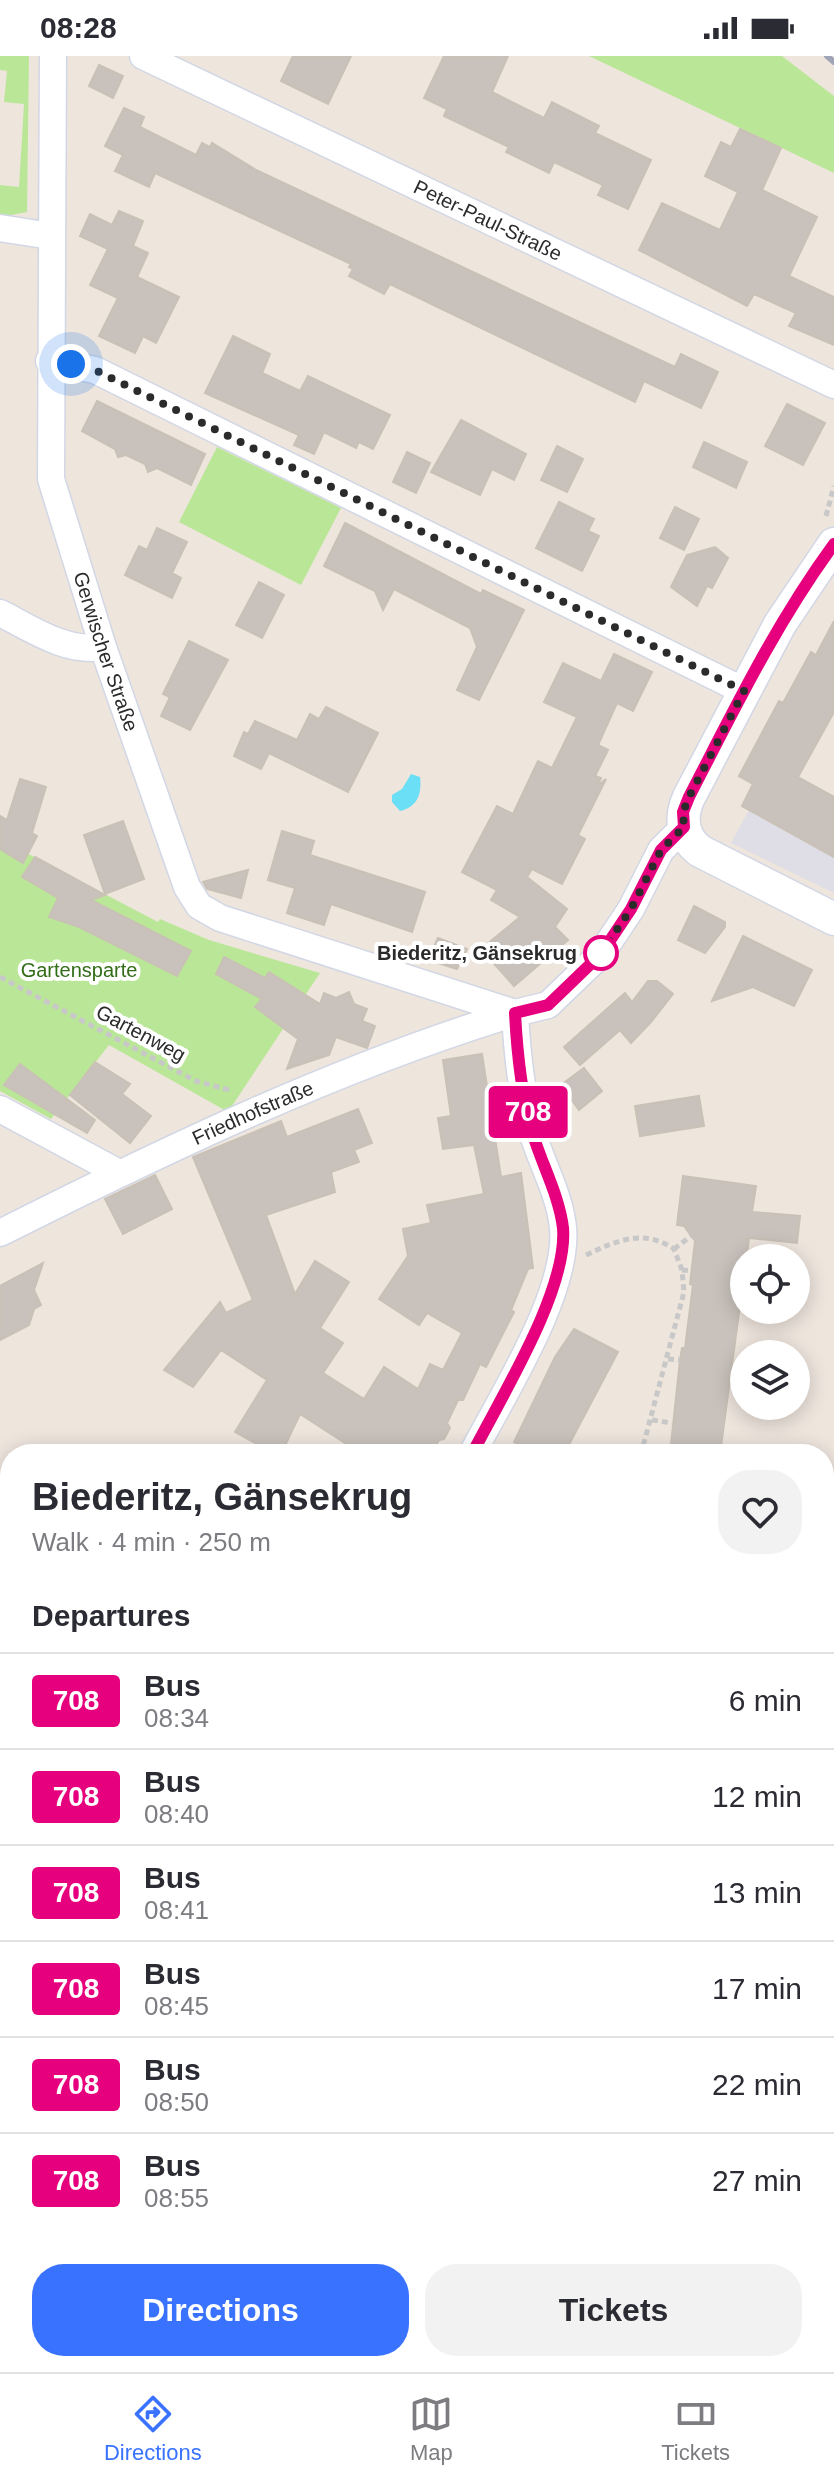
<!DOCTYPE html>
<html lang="en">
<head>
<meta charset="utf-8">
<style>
  :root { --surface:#fff; --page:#f2f2f3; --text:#2b2b33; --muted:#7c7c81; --line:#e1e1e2; --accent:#3972ff }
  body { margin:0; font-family:Helvetica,sans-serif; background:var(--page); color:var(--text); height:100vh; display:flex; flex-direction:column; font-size:30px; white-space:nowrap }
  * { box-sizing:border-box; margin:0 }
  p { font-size:26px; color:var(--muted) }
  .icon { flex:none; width:44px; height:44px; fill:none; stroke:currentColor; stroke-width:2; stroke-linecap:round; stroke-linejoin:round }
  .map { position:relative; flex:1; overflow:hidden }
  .panel { position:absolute; left:0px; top:1388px; width:834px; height:928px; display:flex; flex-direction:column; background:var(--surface); border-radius:32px 32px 0 0; box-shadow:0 4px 20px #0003 }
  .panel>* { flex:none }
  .badge { padding:0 16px; border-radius:6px; font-size:28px; line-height:52px }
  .tools { position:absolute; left:730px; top:1188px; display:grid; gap:16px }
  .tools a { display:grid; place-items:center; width:80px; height:80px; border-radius:50%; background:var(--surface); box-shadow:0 4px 20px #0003; font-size:40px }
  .you { position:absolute; width:40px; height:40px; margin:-20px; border:6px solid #fff; border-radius:50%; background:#1a73e8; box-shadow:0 0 0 12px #1a73e833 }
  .map>.badge { position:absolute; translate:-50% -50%; box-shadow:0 0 0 4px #fff }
  h2 { padding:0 32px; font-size:30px; line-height:72px }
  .round { display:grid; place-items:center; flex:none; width:84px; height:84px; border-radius:32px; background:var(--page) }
  .overview { display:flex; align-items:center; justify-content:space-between; height:136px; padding:0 32px }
  h1 { font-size:38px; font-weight:800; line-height:60px }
  .action { display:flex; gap:16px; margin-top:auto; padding:16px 32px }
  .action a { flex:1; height:92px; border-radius:32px; background:var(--accent); color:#fff; font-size:32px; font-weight:800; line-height:92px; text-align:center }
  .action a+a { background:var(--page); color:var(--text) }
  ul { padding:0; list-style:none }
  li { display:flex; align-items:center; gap:24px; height:96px; padding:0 32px; border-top:2px solid var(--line) }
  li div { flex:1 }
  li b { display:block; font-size:30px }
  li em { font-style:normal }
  li .badge { min-width:88px; font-weight:700; text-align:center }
  .status { display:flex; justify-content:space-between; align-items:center; height:56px; padding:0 40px; background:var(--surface); direction:ltr }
  .status svg { height:22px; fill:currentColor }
  .dock { display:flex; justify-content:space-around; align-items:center; height:112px; border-top:2px solid var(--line); background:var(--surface); font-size:22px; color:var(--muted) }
  .dock a { display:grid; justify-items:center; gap:4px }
  .dock .selected { color:var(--accent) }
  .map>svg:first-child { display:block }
  .industrial { fill:#dfdee6 }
  .green { fill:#bae797 }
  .water { fill:#6bdff5 }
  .building { fill:#c9c2bc; stroke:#c9c1b6; stroke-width:2 }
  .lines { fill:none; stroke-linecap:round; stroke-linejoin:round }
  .minor-casing { stroke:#d2d7e5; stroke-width:29 }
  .tertiary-casing { stroke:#d2d7e5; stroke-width:35 }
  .path { stroke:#c8c8c8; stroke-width:5; stroke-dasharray:6 4; stroke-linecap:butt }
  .minor { stroke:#fff; stroke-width:26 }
  .tertiary { stroke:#fff; stroke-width:32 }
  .rail { stroke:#9fa5b7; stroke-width:6 }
  .line-casing { stroke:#fff; stroke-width:18 }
  .line { stroke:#e6007e; stroke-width:12 }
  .walk { stroke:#2b2b2b; stroke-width:8; stroke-dasharray:0 14.4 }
  .stop-dot { fill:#fff; stroke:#e6007e; stroke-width:4 }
  .labels { text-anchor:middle; stroke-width:8; stroke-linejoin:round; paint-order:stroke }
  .street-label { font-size:20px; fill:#2b2b2b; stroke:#fff }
  .stop-label { font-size:20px; font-weight:bold; fill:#2b2b2b; stroke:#fff; text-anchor:end }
  .park-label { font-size:20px; fill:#326d17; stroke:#fff }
</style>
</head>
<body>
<div class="status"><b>08:28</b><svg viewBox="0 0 49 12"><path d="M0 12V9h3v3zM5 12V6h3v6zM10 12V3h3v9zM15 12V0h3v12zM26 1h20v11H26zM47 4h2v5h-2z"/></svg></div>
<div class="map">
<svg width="834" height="2316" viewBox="0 0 834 2316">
  <rect width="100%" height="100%" fill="#eee5dd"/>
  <!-- industrial -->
  <path class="industrial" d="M761,732L834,773V837L731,787Z"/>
  <!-- green -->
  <g class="green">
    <path d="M0,0H29L27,156L0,161V129L19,131L24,48L4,46L7,15L0,14Z"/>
    <path d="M589,0H782L834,40V117Z"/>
    <path d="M217,391L341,452L301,529L179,466Z"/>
    <path d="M0,783L158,866L160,863L209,884L320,917L228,1056L109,989L51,1063L0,1035Z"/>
    <path d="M824,1778L834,1779V2009L824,1988Z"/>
  </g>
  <!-- water -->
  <path class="water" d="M411,718L420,721C422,737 418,751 400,755L392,746V739L402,733Z"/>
  <!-- building -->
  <g class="building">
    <path d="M293,0H351L328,48L281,25Z"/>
    <path d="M444,0H508L492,36L544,62L552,46L599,70L595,77L651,104L628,153L598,139L603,129L554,106L549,117L506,96L509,91L444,60L447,53L424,42Z"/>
    <path d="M99,9L123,20L113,42L89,30Z"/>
    <path d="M124,52L144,61L140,71L196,99L202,87L210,91L212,87L256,114L675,311L681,298L718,316L701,352L644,325L635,346L390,228L384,238L349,220L353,213L349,211L351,208L155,117L149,131L115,115L123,99L105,90Z"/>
    <path d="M740,73L781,92L762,134L817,161L789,220L834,241V289L789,270L796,257L754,238L747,250L639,194L662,147L720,174L738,136L705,120L721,86L731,91Z"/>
    <path d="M119,155L143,165L133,190L148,197L137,221L179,241L156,287L143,280L135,297L99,280L118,242L90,229L108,193L80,180L90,158L112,169Z"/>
    <path d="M233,280L270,298L262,317L300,335L308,320L390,359L373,393L359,386L356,392L324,376L314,398L294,389L299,379L205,337Z"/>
    <path d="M97,345L205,398L191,429L157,412L148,416L145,408L126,399L118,401L115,393L82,375Z"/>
    <path d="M787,348L825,367L803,409L765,390Z"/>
    <path d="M461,364L526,398L514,424L492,413L480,439L431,416Z"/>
    <path d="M704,386L747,406L736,432L693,411Z"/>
    <path d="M557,390L583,403L567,436L541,424Z"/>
    <path d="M407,396L430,407L416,437L393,426Z"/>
    <path d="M559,446L594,463L588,475L599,480L582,515L536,492Z"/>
    <path d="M675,451L699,463L684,494L660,482Z"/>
    <path d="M345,467L481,538L483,534L524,554L479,644L457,634L477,591L470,572L394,533L383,554L375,535L324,510Z"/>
    <path d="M157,472L187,486L172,517L181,522L172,542L125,519L139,490L147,494Z"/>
    <path d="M715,491L728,502L712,532L707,530L697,550L671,531L687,499Z"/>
    <path d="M259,526L284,539L262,582L236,569Z"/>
    <path d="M834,565V656L798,721L834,741V801L742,750L753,728L739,720L779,645L783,647L811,596L816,599Z"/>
    <path d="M189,585L228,604L190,674L161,660L170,641L163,638Z"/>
    <path d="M614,598L652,616L633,655L617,647L598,689L608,694L595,720L601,722L597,730L606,723L578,779L585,783L562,828L532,813L527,821L567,853L555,871L568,884L514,930L481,893L520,861L491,844L497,834L462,816L497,750L513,758L538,705L552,712L577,661L544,646L563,607L601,625Z"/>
    <path d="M326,651L378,677L348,736L269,697L261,713L234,700L244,676L248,678L255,665L297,684L310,658L319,663Z"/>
    <path d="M20,723L46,731L32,777L37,780L23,807L0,793V760L7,764Z"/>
    <path d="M123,765L144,823L105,838L84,779Z"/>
    <path d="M282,775L314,785L310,799L425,836L412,876L331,848L324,869L287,857L295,832L268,824Z"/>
    <path d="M35,801L105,839L91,844L191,895L177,920L79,871L49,861L58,842L22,821Z"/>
    <path d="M248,814L241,842L207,833L203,826Z"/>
    <path d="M694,850L725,866V871L705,897L678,884Z"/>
    <path d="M743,880L812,914L794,950L753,931L712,945Z"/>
    <path d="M438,882L467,893L457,913L428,904Z"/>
    <path d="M224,901L265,922L269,916L320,948L324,937L336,942L349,936L354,948L367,953L362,965L375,970L367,992L336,981L329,999L287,1013L298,983L255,951L262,943L216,918Z"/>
    <path d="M648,925H657L673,938L651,966L631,987L620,974L580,1009L564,991L625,937L632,946Z"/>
    <path d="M482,998L501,1121L521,1117L533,1212L528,1213L511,1254L514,1256L486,1311L480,1308L463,1344H458L447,1367L450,1372L444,1383L439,1384L431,1398H362L300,1358L281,1398H275L235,1376L267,1324L221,1294L193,1331L164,1314L220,1246L226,1257L253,1244L193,1101L281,1065L287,1081L358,1053L372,1087L354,1094L359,1106L331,1116L335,1136L266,1159L295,1238L315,1205L349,1226L320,1272L343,1287L323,1317L364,1343L384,1311L418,1333L430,1308L443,1314L462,1277L427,1257L419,1269L379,1243L408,1200L403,1173L431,1167L427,1149L484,1138L474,1089L443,1093L438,1062L451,1060L443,1004Z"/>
    <path d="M95,1006L130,1028L122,1038L151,1060L130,1087L70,1039Z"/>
    <path d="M20,1008L95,1064L87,1077L4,1029Z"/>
    <path d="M584,1012L602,1035L579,1054L561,1029Z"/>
    <path d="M699,1040L704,1070L640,1080L635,1050Z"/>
    <path d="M155,1119L172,1153L123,1178L105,1143Z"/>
    <path d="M683,1120L756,1130L752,1156L800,1160L797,1187L749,1182L720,1398H670L680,1304L682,1292H685L693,1229L690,1228L695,1185L684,1170L677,1169Z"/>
    <path d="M43,1207L34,1234L41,1249L34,1253L29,1269L0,1284V1230Z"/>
    <path d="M574,1273L618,1296L564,1398H537L514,1386L555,1301Z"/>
  </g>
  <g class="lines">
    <defs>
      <g id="minor">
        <path id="s1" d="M53,0L51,423L103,591L187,831L199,850L220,862L515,957"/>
        <path id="s2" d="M143,0L834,329"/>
        <path d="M0,172L51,180"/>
        <path d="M49,305L95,314L744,635"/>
        <path d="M0,557C32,573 66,597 103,591"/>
        <path d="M0,1053L119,1117"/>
        <path id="s3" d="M0,1177C167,1093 336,1012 515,957"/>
        <path d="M472,1398C502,1340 569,1236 563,1172C560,1138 540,1105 531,1072C521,1035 517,996 515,957L548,949L601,898L631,853L661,794L684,771"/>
        <path d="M0,1631L10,1614"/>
        <path d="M824,1729L834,1730"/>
        <path d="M0,2111L10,2116"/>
        <path d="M0,2266L10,2250"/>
        <path d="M630,2306L636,2316"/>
        <path d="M514,2316L526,2306"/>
      </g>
      <path id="tertiary" d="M834,488L780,568L689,741C680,761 681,781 700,795L834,863"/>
    </defs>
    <!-- minor casing -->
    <use href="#minor" class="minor-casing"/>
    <!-- tertiary casing -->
    <use href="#tertiary" class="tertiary-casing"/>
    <!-- path -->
    <g class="path">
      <path d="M826,460L834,430"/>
      <path d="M0,921L196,1025L233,1035"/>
      <path d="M674,1193L691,1180"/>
      <path d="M586,1199C616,1185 643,1172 674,1193L682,1214L684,1236L641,1398"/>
      <path d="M682,1214L692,1215"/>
      <path d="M668,1303L680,1304"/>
      <path d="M652,1364L672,1367"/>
      <path d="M824,1771L834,1772"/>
      <path d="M824,1846L834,1843"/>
      <path d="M824,1934L834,1928"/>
      <path d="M824,1945L834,1948"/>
    </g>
    <!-- minor -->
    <use href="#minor" class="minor"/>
    <!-- tertiary -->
    <use href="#tertiary" class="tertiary"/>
    <!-- rail -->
    <path class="rail" d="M827,0L834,6"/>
  </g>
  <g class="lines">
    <defs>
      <path id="line" d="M472,1398C501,1341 568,1234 563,1172C559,1138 540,1105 531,1072C521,1035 517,996 515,957L548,949L601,898L631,853L661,794L684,771L683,756L689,741C734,654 776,567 834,488"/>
    </defs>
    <!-- line casing -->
    <use href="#line" class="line-casing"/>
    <!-- line -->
    <use href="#line" class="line"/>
    <!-- walk -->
    <path class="walk" d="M71,308L95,314L744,635L689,741L683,756L684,771L661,794L631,853L601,897"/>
  </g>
  <!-- markers -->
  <circle class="stop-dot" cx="601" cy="897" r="16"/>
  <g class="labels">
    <!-- street labels -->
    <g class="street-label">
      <text dy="7" stroke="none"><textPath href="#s2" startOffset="382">Peter-Paul-Straße</textPath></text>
      <text dy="7" stroke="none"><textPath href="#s1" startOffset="604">Gerwischer Straße</textPath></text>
      <text transform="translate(141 977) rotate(28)" y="7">Gartenweg</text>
      <text dy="7" stroke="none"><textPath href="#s3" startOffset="280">Friedhofstraße</textPath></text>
    </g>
    <!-- stop labels -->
    <g class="stop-label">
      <text x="577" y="904">Biederitz, Gänsekrug</text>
    </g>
    <!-- park labels -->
    <g class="park-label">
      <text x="79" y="921">Gartensparte</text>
    </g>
  </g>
</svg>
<div class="tools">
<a><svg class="icon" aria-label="locate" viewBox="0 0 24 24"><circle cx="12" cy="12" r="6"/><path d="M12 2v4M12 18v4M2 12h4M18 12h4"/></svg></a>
<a><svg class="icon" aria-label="layers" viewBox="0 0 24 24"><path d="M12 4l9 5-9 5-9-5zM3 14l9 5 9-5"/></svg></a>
</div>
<div class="you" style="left:71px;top:308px"></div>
<b class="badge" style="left:528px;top:1056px;background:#e6007e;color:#fff">708</b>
<section class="panel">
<div class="overview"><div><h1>Biederitz, Gänsekrug</h1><p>Walk · 4 min · 250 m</p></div><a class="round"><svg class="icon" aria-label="heart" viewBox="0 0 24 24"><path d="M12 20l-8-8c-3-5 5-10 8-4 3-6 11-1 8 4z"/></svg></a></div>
<h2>Departures</h2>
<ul>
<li><span class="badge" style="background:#e6007e;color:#fff">708</span><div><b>Bus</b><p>08:34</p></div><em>6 min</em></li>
<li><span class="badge" style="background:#e6007e;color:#fff">708</span><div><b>Bus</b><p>08:40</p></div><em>12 min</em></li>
<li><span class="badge" style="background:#e6007e;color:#fff">708</span><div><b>Bus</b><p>08:41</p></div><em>13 min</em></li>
<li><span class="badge" style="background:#e6007e;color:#fff">708</span><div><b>Bus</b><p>08:45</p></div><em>17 min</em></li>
<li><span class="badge" style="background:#e6007e;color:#fff">708</span><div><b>Bus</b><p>08:50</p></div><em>22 min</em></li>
<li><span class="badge" style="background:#e6007e;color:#fff">708</span><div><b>Bus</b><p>08:55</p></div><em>27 min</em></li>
</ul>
<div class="action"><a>Directions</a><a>Tickets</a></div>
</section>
</div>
<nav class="dock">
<a class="selected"><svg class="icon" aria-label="directions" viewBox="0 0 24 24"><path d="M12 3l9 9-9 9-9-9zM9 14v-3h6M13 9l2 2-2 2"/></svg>Directions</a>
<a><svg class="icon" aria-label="map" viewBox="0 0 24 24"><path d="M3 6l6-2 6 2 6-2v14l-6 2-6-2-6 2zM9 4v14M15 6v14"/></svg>Map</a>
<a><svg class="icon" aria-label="tickets" viewBox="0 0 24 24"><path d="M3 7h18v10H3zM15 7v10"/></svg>Tickets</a>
</nav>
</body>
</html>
